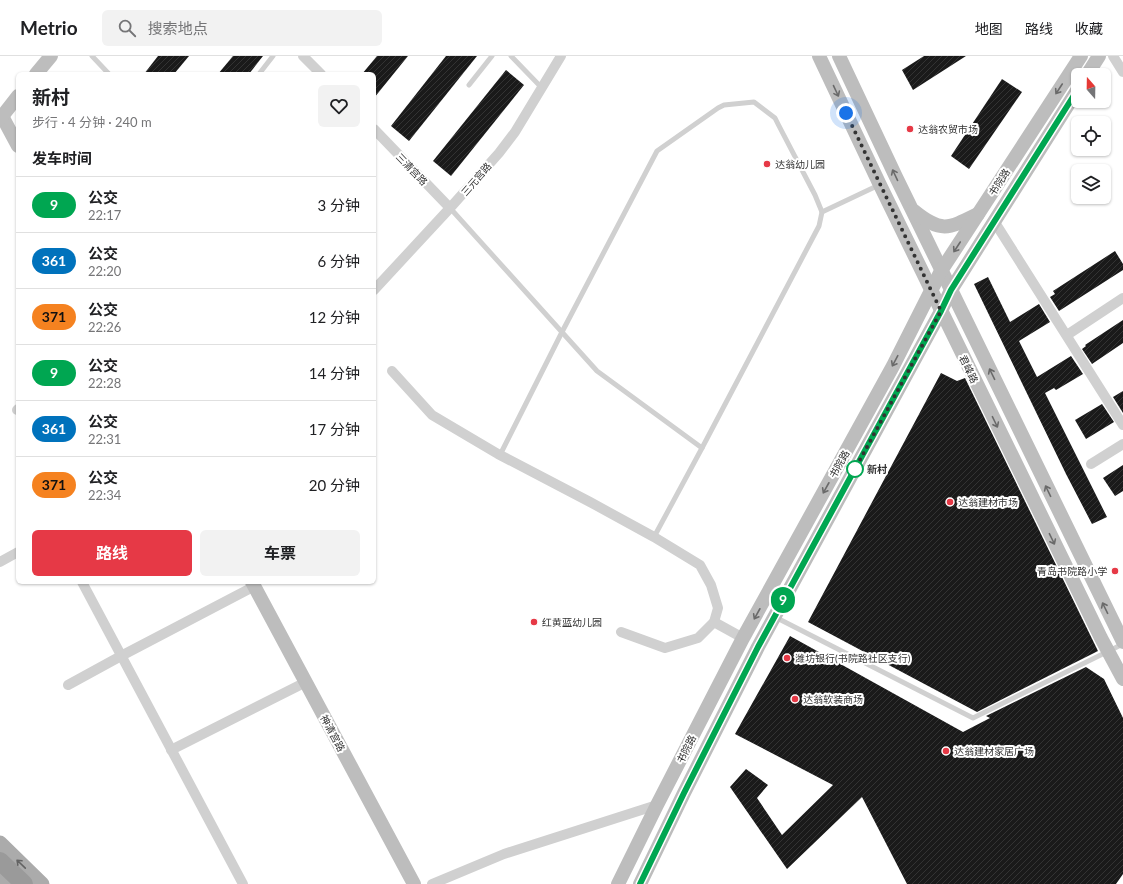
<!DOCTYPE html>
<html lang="zh">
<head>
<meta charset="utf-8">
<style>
  :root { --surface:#fff; --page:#f2f2f2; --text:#202124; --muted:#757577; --line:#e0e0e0; --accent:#e63946 }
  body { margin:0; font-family:Lato,"Noto Sans SC",sans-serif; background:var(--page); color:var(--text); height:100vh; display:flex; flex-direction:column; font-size:15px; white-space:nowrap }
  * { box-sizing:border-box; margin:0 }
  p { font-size:13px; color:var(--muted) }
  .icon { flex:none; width:22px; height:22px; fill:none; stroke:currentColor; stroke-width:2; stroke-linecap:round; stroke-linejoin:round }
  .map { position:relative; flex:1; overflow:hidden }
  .details { position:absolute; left:16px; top:16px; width:360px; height:512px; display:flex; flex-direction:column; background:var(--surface); border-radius:6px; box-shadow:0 1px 3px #0004 }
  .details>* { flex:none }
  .badge { padding:0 8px; border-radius:13px; font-size:14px; line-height:26px }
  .needle { width:26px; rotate:340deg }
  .tools { position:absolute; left:1071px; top:12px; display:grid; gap:8px }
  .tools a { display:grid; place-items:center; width:40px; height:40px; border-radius:6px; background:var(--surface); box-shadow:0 1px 3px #0004; font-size:20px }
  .you { position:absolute; width:20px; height:20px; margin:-10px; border:3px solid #fff; border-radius:50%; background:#1a73e8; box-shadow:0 0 0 6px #1a73e833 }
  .map>.badge { position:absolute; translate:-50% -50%; box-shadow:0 0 0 2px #fff }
  h2 { padding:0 16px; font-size:15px; line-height:36px }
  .round { display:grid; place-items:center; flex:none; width:42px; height:42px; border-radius:6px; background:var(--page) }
  .summary { display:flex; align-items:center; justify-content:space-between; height:68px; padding:0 16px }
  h1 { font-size:19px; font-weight:700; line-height:30px }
  .button { display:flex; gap:8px; margin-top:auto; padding:8px 16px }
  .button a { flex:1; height:46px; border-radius:6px; background:var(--accent); color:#fff; font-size:16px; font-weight:700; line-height:46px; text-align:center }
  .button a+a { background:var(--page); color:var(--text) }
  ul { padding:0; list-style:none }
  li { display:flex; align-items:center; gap:12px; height:56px; padding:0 16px; border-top:1px solid var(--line) }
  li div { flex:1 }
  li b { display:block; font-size:15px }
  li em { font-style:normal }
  li .badge { min-width:44px; font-weight:700; text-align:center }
  header { display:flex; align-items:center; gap:24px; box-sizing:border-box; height:56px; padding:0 20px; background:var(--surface); border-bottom:1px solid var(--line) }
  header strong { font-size:19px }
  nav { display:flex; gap:22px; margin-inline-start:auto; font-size:14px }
  .search { width:280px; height:36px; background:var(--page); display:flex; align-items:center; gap:10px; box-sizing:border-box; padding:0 14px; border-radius:6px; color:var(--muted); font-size:15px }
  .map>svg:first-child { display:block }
  .building { fill:url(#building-hatch) }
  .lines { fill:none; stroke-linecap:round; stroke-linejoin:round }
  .lane { stroke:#d0d0d0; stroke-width:5 }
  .street { stroke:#d0d0d0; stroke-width:10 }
  .secondary { stroke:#bdbdbd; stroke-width:14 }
  .primary { stroke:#ababab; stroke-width:15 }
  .highway { stroke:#9a9a9a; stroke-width:18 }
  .oneway { stroke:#6a6a6a }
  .oneway2 { stroke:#636363 }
  .line-casing { stroke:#fff; stroke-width:9 }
  .line { stroke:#00a651; stroke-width:6 }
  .walk { stroke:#333; stroke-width:4; stroke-dasharray:0 7.2 }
  .poi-dot { fill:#e63946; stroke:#fff; stroke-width:1.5 }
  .stop-dot { fill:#fff; stroke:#00a651; stroke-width:2 }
  .labels { text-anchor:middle; stroke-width:4; stroke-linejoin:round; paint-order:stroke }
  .poi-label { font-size:10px; fill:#333; stroke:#fff; text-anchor:start }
  .street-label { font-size:10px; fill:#333; stroke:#fff }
  .stop-label { font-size:10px; font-weight:bold; fill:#333; stroke:#fff; text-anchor:start }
</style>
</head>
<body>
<header>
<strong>Metrio</strong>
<div class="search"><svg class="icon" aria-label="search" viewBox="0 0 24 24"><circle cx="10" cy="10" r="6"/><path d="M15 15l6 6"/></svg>搜索地点</div>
<nav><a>地图</a><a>路线</a><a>收藏</a></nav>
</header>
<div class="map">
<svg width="1123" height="828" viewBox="0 0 1123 828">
  <defs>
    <pattern id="building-hatch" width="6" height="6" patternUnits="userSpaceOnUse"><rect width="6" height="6" fill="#1a1a1a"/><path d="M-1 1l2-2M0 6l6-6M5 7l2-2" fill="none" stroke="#333"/></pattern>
  </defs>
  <rect width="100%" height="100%" fill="#fff"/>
  <!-- building -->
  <g class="building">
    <path d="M158,0H189L174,18H144Z"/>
    <path d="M233,0H263L249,18H218Z"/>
    <path d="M377,0H408L374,42V18H362Z"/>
    <path d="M446,0H477L409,85L391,70Z"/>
    <path d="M924,0H966L913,34L902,14Z"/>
    <path d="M506,14L524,29L451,120L433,105Z"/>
    <path d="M1002,23L1022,36L969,113L951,100Z"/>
    <path d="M1115,195L1123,208V214L1059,255L1050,241L1055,238L1053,235Z"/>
    <path d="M988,221L1010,266L1039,248L1050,266L1019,285L1037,321L1071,300L1083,318L1056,334L1054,332L1045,337L1107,461L1092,468L1066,418L974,228Z"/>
    <path d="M1123,264V287L1092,308L1082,293L1086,290L1085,289Z"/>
    <path d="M941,317L957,325L965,322L1098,595L977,656L808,566Z"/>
    <path d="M1123,335V357L1113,341Z"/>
    <path d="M1102,348L1114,366L1086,383L1075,364Z"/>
    <path d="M1123,409V435L1115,440L1103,422Z"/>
    <path d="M790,580L963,676L990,662L986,660L1086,611L1104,623L1123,662V818L1116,828H907L862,741L787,813L730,731L746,713L768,729L757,742L782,779L833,729L735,678Z"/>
  </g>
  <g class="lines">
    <!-- lane -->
    <g class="lane">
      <path d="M92,0L109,18"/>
      <path d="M511,0L541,31"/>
      <path d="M259,18L273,0"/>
      <path d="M469,29L492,0"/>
      <path d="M450,152L597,315L702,392"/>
      <path d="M500,399L562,276L657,95L718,52L724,49L754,46L775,62L778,68L815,139L822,156"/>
      <path d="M654,481L702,392L819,170L822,156L879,129"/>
      <path d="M775,561L973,662L1123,588"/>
    </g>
    <!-- street -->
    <g class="street">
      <path d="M303,0L321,18"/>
      <path d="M1113,0L1123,16"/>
      <path d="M374,73L450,152"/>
      <path d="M994,165L1123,369"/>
      <path d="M374,234L450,152L499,97L515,76L561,0"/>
      <path d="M1067,279L1123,242"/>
      <path d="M392,315L432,359L498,398L590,446L654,481L700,509L711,529L718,552L714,566L698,582L665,592L621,576"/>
      <path d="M17,354L18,353"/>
      <path d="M1091,408L1123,388"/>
      <path d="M0,506L18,496"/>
      <path d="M82,526L243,828"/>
      <path d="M714,566L743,582"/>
      <path d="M68,629L121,600L255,530"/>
      <path d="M171,694L306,626"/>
      <path d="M432,828L504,798L657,749"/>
    </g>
    <!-- secondary -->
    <g class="secondary">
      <path d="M819,0L880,129L1101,582L1123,623"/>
      <path d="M839,0L896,121L1123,586"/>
      <path d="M36,18L51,0"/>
      <path d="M1087,19L1099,0"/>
      <path d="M2,60L18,90"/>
      <path d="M0,63L18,40"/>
      <path d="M914,155C941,177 948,173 978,158"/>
      <path d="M252,526L414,828"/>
      <path d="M618,828L657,749L743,582L893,310L941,215L1081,0"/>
      <path d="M640,828L684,737L758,591L941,255L951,234L1078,33"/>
    </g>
    <!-- primary -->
    <g class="primary">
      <path d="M0,787L42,828"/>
      <path d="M0,820L8,828"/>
    </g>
    <!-- highway -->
    <path class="highway" d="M0,805L24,828"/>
  </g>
  <!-- one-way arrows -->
  <defs><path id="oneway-shaft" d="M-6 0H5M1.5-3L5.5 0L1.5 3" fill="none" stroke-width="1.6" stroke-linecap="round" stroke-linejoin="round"/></defs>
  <g class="oneway">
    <use href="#oneway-shaft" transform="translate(1059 33) rotate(123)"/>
    <use href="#oneway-shaft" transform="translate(836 35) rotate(65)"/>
    <use href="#oneway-shaft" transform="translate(895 119) rotate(-115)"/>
    <use href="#oneway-shaft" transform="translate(957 191) rotate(123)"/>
    <use href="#oneway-shaft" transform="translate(895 305) rotate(118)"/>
    <use href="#oneway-shaft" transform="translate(992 318) rotate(-116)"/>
    <use href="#oneway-shaft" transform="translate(995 366) rotate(64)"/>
    <use href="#oneway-shaft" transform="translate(826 432) rotate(119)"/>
    <use href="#oneway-shaft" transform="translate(1048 435) rotate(-116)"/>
    <use href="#oneway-shaft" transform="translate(1052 483) rotate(64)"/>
    <use href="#oneway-shaft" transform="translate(1105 552) rotate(-116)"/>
    <use href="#oneway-shaft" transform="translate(757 558) rotate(119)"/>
  </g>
  <use class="oneway2" href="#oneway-shaft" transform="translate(21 808) rotate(-136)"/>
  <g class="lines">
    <defs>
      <path id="line" d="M640,828L684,737L758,591L941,255L951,234L1078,33"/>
    </defs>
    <!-- line casing -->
    <use href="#line" class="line-casing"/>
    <!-- line -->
    <use href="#line" class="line"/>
    <!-- walk -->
    <path class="walk" d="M846,57L941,255L855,413"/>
  </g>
  <!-- markers -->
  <g class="poi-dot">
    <circle cx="910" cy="73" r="4"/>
    <circle cx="767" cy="108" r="4"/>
    <circle cx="950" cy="446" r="4"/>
    <circle cx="1115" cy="515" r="4"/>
    <circle cx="534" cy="566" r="4"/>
    <circle cx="787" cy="602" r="4"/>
    <circle cx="795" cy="643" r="4"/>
    <circle cx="946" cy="695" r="4"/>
  </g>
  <circle class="stop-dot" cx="855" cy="413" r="8"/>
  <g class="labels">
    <!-- poi labels -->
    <g class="poi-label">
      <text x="918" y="77">达翁农贸市场</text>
      <text x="775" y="112">达翁幼儿园</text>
      <text x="958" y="450">达翁建材市场</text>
      <text x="1107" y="519" text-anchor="end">青岛书院路小学</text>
      <text x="542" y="570">红黄蓝幼儿园</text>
      <text x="795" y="606">潍坊银行(书院路社区支行)</text>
      <text x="803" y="647">达翁软装商场</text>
      <text x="954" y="699">达翁建材家居广场</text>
    </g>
    <!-- street labels -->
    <g class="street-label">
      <text transform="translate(412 113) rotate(46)" y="4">三清宫路</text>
      <text transform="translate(476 123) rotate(-49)" y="4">三元宫路</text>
      <text transform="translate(999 126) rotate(-57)" y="4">书院路</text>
      <text transform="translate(969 313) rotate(64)" y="4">君峰路</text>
      <text transform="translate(839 408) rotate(-61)" y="4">书院路</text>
      <text transform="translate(333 677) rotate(62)" y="4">神清宫路</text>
      <text transform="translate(686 693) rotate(-63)" y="4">书院路</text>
    </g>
    <!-- stop labels -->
    <g class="stop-label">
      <text x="867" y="417">新村</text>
    </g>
  </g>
</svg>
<div class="tools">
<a><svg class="needle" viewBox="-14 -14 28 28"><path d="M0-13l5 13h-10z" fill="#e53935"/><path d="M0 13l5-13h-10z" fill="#757577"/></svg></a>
<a><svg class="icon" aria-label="locate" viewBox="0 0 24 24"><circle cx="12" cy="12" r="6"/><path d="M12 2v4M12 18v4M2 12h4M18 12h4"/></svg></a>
<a><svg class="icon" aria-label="layers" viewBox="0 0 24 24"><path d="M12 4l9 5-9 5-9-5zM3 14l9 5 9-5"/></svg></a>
</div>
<div class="you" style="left:846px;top:57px"></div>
<b class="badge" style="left:783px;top:544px;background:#00a651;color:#fff">9</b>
<section class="details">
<div class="summary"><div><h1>新村</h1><p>步行 · 4 分钟 · 240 m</p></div><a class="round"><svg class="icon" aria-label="heart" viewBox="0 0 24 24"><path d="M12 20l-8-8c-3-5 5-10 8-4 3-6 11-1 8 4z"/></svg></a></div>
<h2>发车时间</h2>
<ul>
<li><span class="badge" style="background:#00a651;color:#fff">9</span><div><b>公交</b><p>22:17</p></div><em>3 分钟</em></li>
<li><span class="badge" style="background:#0072bc;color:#fff">361</span><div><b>公交</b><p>22:20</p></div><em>6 分钟</em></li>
<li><span class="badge" style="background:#f58220;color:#111">371</span><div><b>公交</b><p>22:26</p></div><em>12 分钟</em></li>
<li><span class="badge" style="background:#00a651;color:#fff">9</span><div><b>公交</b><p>22:28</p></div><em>14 分钟</em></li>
<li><span class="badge" style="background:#0072bc;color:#fff">361</span><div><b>公交</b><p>22:31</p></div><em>17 分钟</em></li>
<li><span class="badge" style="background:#f58220;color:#111">371</span><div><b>公交</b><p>22:34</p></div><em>20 分钟</em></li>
</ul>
<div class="button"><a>路线</a><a>车票</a></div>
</section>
</div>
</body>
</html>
